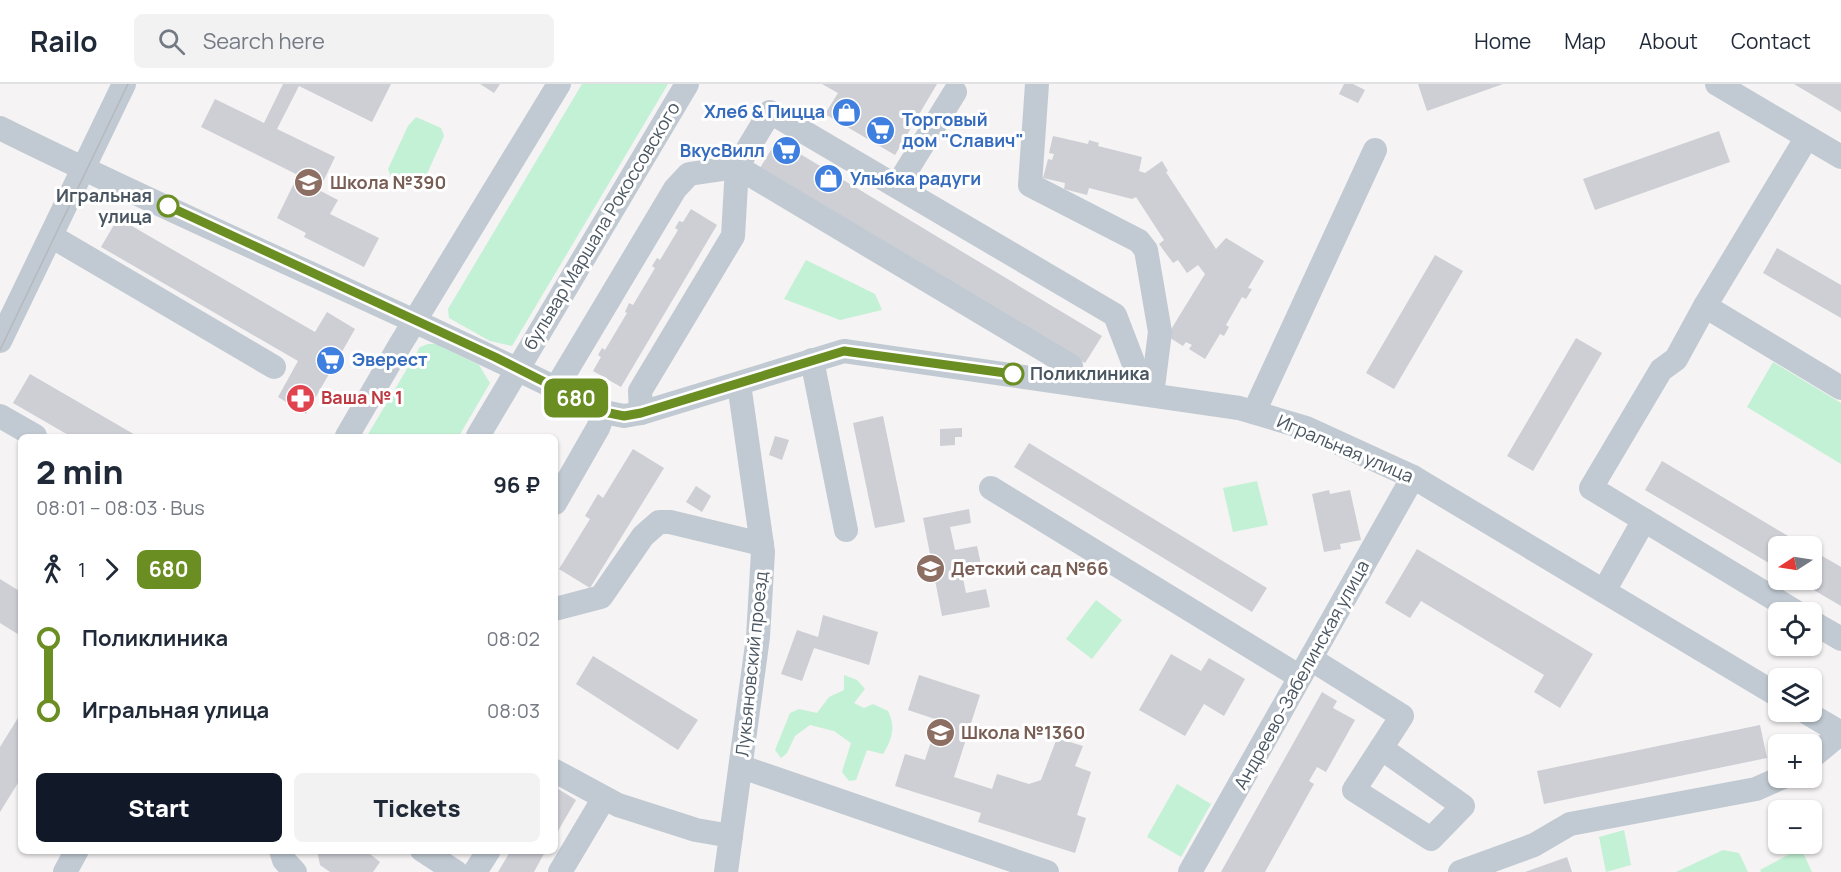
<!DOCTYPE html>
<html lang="en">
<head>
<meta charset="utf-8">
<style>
  :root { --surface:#fff; --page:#f2f2f3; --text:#1f2937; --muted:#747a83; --line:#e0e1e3; --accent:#111827 }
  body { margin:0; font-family:Manrope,sans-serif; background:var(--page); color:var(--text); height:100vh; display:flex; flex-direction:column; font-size:22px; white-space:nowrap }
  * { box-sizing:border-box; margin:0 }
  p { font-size:20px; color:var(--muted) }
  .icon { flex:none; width:33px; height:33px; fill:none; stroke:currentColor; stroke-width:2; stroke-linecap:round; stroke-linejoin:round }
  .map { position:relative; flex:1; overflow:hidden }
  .panel { position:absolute; left:18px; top:350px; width:540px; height:420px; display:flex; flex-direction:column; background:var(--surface); border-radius:9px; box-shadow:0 2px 4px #0004 }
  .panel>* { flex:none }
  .badge { padding:0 12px; border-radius:9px; font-size:21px; line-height:39px }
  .needle { width:39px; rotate:258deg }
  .tools { position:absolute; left:1768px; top:452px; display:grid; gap:12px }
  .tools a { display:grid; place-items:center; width:54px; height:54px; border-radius:9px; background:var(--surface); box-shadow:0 2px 4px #0004; font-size:30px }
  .map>.badge { position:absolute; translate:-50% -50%; box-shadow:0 0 0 3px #fff }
  .legs { display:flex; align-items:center; gap:9px; height:66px; padding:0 18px; font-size:20px }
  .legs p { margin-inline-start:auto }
  .headline { display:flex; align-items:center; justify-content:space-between; height:102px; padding:0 18px }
  h1 { font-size:33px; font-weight:800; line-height:45px }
  .button { display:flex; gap:12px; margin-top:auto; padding:12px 18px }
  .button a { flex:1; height:69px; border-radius:9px; background:var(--accent); color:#fff; font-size:24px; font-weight:800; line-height:69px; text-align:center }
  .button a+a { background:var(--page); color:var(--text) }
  ul { padding:0 18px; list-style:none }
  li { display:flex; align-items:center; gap:21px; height:72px; font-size:22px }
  li i { display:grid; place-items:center; width:9px; height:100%; margin:0 8px; background:currentColor }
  li i::after { content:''; width:15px; height:15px; margin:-8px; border:4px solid; border-radius:50%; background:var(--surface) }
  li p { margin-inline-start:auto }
  li:first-child i { background:linear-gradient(#0000 50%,currentColor 0) }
  li:last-child i { background:linear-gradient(currentColor 50%,#0000 0) }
  header { display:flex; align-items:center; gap:36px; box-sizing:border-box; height:84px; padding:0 30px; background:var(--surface); border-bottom:2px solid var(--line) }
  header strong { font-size:28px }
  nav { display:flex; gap:33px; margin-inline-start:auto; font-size:21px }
  .search { width:420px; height:54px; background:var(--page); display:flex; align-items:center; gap:15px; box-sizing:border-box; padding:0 21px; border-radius:9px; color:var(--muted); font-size:22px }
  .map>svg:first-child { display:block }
  .green { fill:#c3f1d5 }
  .building { fill:#cdcfd5 }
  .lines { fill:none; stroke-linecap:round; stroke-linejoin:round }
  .minor { stroke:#c1cad2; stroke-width:24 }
  .tram { stroke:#b5b8bd; stroke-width:1.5 }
  .line-1-casing { stroke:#fff; stroke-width:14 }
  .line-1 { stroke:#6b8e23; stroke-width:9 }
  .stop-1-dot { fill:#fff; stroke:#6b8e23; stroke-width:3 }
  .labels { text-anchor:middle; stroke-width:6; stroke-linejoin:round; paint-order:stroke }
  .shop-label { font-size:18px; font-weight:bold; fill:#366cbe; stroke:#fff; text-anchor:start }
  .education-label { font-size:18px; font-weight:bold; fill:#785e54; stroke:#fff; text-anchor:start }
  .stop-label { font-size:18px; font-weight:bold; fill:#4a5661; stroke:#fff; text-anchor:end }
  .street-label { font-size:18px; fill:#4a5661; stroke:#fff }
  .health-label { font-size:18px; font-weight:bold; fill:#be3a42; stroke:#fff; text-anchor:start }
</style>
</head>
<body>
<header>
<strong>Railo</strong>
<div class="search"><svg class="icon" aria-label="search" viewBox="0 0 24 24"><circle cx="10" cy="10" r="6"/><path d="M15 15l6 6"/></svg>Search here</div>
<nav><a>Home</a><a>Map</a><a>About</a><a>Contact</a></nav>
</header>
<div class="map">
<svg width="1841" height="788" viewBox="0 0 1841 788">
  <rect width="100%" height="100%" fill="#f5f3f3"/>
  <!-- green -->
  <g class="green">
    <path d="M582,0H668L512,262L490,257L449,234L448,225Z"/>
    <path d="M416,33L441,44L444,52L422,101L417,105L391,93L388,85L408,42Z"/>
    <path d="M806,176L875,210L882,226L840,236L784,215Z"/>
    <path d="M428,260H436L479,281L490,299L459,352H367L420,263Z"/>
    <path d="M1773,278L1841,319V380L1747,323Z"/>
    <path d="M1257,397L1268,441L1233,448L1223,404Z"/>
    <path d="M1096,516L1122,536L1092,575L1066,555Z"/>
    <path d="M844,591L857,596L865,605L854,619L864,624L873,620L888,627C896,643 892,655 883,670L867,666L856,696L849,697L842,688L851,659L834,647L810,641L795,652L787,669L781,674L775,666L790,629L799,625L817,629L829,613L844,606Z"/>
    <path d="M1177,700L1211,720L1181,773L1147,753Z"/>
    <path d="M1624,746L1631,781L1606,788L1599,753Z"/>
    <path d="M1801,764L1812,788H1761L1760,786Z"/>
    <path d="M1723,766L1739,769L1748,788H1676Z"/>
  </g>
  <!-- building -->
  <g class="building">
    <path d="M283,0H391L372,38L299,2L277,45L335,73L321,102L307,95L305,99L338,116L330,130L379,154L364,183L304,153L306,149L277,134L298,91L201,43L215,15L264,39Z"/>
    <path d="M480,0H500L494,9Z"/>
    <path d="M822,0H937L895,71L825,30L838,9Z"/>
    <path d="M1344,0H1353L1365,6L1358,19L1339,10Z"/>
    <path d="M1418,0H1503L1427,27Z"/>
    <path d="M1794,0H1841V28Z"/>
    <path d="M1719,47L1730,78L1595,126L1583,95Z"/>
    <path d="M1053,52L1088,60L1089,56L1099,59L1098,62L1142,73L1139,87L1145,89L1162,77L1168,87L1166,88L1216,165L1226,154L1264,177L1248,204L1252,205L1246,215L1242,213L1226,241L1229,243L1224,252L1220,250L1205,275L1189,265L1192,261L1186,258L1183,262L1167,252L1205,190L1198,181L1187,189L1178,176L1173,179L1159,160L1164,156L1136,113L1132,115L1089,104L1087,111L1064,105L1065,99L1043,94L1048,75L1052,76L1054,70L1049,69Z"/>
    <path d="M777,56L1102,252L1085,279L760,84Z"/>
    <path d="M691,125L717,141L621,303L593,287L601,273L598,271L602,264L605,266L627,229L625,228L629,219L633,221L655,184L652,182L657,174L660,176L678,146L675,144L679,137L683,138Z"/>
    <path d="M118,134L315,248L327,228L355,245L306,330L278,313L298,277L101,163Z"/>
    <path d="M1777,164L1841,201V234L1763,189Z"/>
    <path d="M1435,171L1463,187L1394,305L1366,289Z"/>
    <path d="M1576,254L1602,269L1533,387L1507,372Z"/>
    <path d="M30,290L137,352H70L13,319Z"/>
    <path d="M883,332L905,438L875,444L853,339Z"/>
    <path d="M962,344V353H955V361L940,362V345Z"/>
    <path d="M775,352L789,356L782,376L769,371Z"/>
    <path d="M1029,359L1267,504L1252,528L1014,383Z"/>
    <path d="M633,365L664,384L590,504L559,485L590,435L585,432L598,410L603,414Z"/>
    <path d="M1662,377L1805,462H1779V485L1703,440L1645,406Z"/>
    <path d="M696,402L711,412L702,428L686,418Z"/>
    <path d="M1329,406L1330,410L1350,406L1361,456L1340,460L1341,465L1324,468L1312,410Z"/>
    <path d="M969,425L971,439L950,443L955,466L977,462L982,485L962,489L966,509L986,505L990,523L942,532L923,434Z"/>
    <path d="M1417,465L1593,570L1560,624L1534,608L1544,591L1421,517L1410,534L1385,519Z"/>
    <path d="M1812,466L1841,483V522L1795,495H1812Z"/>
    <path d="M0,495L21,508V552L0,539Z"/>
    <path d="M823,531L878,548L869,581L814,564L802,597L781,590L797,546L818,553Z"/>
    <path d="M1171,570L1201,587L1209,574L1245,595L1224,632L1204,620L1185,652L1139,626Z"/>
    <path d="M593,572L698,636L678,666L576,600Z"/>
    <path d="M919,591L980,611L954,693L992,705L997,690L1029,700L1041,696L1057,654L1083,662L1075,682L1091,688L1077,731L1086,734L1075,769L978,738L981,729L895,702L905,670L925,676L938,636L908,626Z"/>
    <path d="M1322,608L1337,617L1333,624L1355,636L1326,688L1317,683L1309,697L1314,700L1265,788H1221Z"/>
    <path d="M21,629V694L0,728V663Z"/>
    <path d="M1760,641L1767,674L1544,720L1537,687Z"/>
    <path d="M555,703L576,716L555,752Z"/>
    <path d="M317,766H365L380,778L373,788H330L320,781Z"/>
    <path d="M511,766H546L534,788H498Z"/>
    <path d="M1567,773L1572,788H1525Z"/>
  </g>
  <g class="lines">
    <!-- minor -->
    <g class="minor">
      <path d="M1037,0L1030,101L1139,157L1146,166L1160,248L1152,311"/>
      <path d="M1717,0L1841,73"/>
      <path d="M0,44C199,143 405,228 604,328L624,332L641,329L844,267L1239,324L1306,344L1413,393L1779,612"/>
      <path d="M1807,53L1705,222L1841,304"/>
      <path d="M897,102L955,8"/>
      <path d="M51,152L274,283"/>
      <path d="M1705,222L1676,275L1661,286L1591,404L1796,528"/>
      <path d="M0,257L124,0"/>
      <path d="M812,276L846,446"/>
      <path d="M556,304L675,105L689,90L737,83L1071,282L1073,299"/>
      <path d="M1254,328L1375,66"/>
      <path d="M641,329L640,307L733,152L737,83L770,28L1115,231L1138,291L1136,308"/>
      <path d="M0,332L35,352"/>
      <path d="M347,352L400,261L559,0"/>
      <path d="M478,352L687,0"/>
      <path d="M991,404L1300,593"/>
      <path d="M555,419L598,344L604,328"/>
      <path d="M1604,507L1644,436"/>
      <path d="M555,525L601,513L643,452L659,438H670L762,460"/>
      <path d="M1812,538L1841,555"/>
      <path d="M1311,575L1402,632L1354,706L1431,755L1463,722L1381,664"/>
      <path d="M1804,627L1841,649"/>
      <path d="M1812,673L1841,649"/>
      <path d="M742,683L1047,788"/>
      <path d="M555,687L618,721L696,746L731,752"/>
      <path d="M281,766L284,776L295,788"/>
      <path d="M422,766L456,788"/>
      <path d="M65,788L77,766"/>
      <path d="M475,788L489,766"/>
      <path d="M560,788L604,714"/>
      <path d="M726,788L758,553L763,468L739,300"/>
      <path d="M1190,788L1413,393"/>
      <path d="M1460,788L1534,761L1570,740L1756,705L1783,693"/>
    </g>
    <!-- tram -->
    <path class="tram" d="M0,266L128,0"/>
  </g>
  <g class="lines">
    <defs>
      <path id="line-1" d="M168,122L495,273L604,328L624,332L641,329L844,267L1013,290"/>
    </defs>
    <!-- line-1 casing -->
    <use href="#line-1" class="line-1-casing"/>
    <!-- line-1 -->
    <use href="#line-1" class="line-1"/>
  </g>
  <!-- icons -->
  <defs>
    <symbol id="shop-disc" viewBox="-11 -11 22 22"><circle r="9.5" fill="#3f7fe0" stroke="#fff"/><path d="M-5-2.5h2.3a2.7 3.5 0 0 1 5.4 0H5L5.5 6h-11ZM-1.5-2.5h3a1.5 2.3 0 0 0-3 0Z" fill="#fff"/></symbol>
    <symbol id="supermarket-disc" viewBox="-11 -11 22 22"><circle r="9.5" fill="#3f7fe0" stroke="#fff"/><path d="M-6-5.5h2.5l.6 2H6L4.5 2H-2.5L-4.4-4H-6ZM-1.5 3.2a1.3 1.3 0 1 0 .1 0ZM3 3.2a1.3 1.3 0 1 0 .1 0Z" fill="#fff"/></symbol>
    <symbol id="school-disc" viewBox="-11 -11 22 22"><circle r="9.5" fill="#8d6e63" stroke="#fff"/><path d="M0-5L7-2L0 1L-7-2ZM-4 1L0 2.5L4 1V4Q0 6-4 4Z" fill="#fff"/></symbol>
    <symbol id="pharmacy-disc" viewBox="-11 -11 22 22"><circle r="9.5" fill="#e0444e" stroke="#fff"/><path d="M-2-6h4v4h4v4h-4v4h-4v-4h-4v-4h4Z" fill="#fff"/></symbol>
  </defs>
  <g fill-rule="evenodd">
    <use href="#shop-disc" x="830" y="12" width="33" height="33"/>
    <use href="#supermarket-disc" x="864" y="30" width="33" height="33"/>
    <use href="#supermarket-disc" x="770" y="50" width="33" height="33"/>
    <use href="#shop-disc" x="812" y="78" width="33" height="33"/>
    <use href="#school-disc" x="292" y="82" width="33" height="33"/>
    <use href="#supermarket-disc" x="314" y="260" width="33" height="33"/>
    <use href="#pharmacy-disc" x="284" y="298" width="33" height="33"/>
    <use href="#school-disc" x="914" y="468" width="33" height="33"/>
    <use href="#school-disc" x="924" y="632" width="33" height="33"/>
  </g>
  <!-- markers -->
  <g class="stop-1-dot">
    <circle cx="168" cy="122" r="10"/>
    <circle cx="1013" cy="290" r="10"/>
  </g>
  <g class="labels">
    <!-- shop labels -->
    <g class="shop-label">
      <text x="825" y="34" text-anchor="end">Хлеб &amp; Пицца</text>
      <text x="902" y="42">Торговый<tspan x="902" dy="21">дом "Славич"</tspan></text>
      <text x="765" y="73" text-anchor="end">ВкусВилл</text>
      <text x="850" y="101">Улыбка радуги</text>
      <text x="352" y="282">Эверест</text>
    </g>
    <!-- education labels -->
    <g class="education-label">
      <text x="330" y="105">Школа №390</text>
      <text x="951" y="491">Детский сад №66</text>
      <text x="961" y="655">Школа №1360</text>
    </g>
    <!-- stop labels -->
    <g class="stop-label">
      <text x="152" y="118">Игральная<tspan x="152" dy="21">улица</tspan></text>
      <text x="1030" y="296" text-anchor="start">Поликлиника</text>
    </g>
    <!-- street labels -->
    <g class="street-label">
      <text transform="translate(602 142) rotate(-59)" y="6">бульвар Маршала Рокоссовского</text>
      <text transform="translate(1345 365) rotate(23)" y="6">Игральная улица</text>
      <text transform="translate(752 580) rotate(-84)" y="6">Лукьяновский проезд</text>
      <text transform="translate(1302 591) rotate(-61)" y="6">Андреево-Забелинская улица</text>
    </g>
    <!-- health labels -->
    <g class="health-label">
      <text x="321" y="320">Ваша № 1</text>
    </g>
  </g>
</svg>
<div class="tools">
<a><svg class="needle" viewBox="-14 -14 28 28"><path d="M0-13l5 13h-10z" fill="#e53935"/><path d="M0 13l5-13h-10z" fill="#747a83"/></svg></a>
<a><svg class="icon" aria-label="locate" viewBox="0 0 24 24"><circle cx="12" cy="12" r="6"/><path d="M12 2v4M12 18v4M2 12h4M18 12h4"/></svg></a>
<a><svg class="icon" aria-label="layers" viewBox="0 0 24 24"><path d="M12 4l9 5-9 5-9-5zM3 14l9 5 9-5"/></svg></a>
<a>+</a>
<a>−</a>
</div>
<b class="badge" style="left:576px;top:314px;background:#6b8e23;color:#fff">680</b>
<section class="panel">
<div class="headline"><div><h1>2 min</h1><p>08:01 – 08:03 · Bus</p></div><b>96 ₽</b></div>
<div class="legs"><svg class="icon" aria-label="walk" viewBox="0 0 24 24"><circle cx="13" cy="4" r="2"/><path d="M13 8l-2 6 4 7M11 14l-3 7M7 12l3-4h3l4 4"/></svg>1<svg class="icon" aria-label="forward" viewBox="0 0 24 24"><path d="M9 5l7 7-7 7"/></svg><b class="badge" style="background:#6b8e23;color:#fff">680</b></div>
<ul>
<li><i style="color:#6b8e23"></i><b>Поликлиника</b><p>08:02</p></li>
<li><i style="color:#6b8e23"></i><b>Игральная улица</b><p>08:03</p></li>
</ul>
<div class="button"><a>Start</a><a>Tickets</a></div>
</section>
</div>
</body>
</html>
